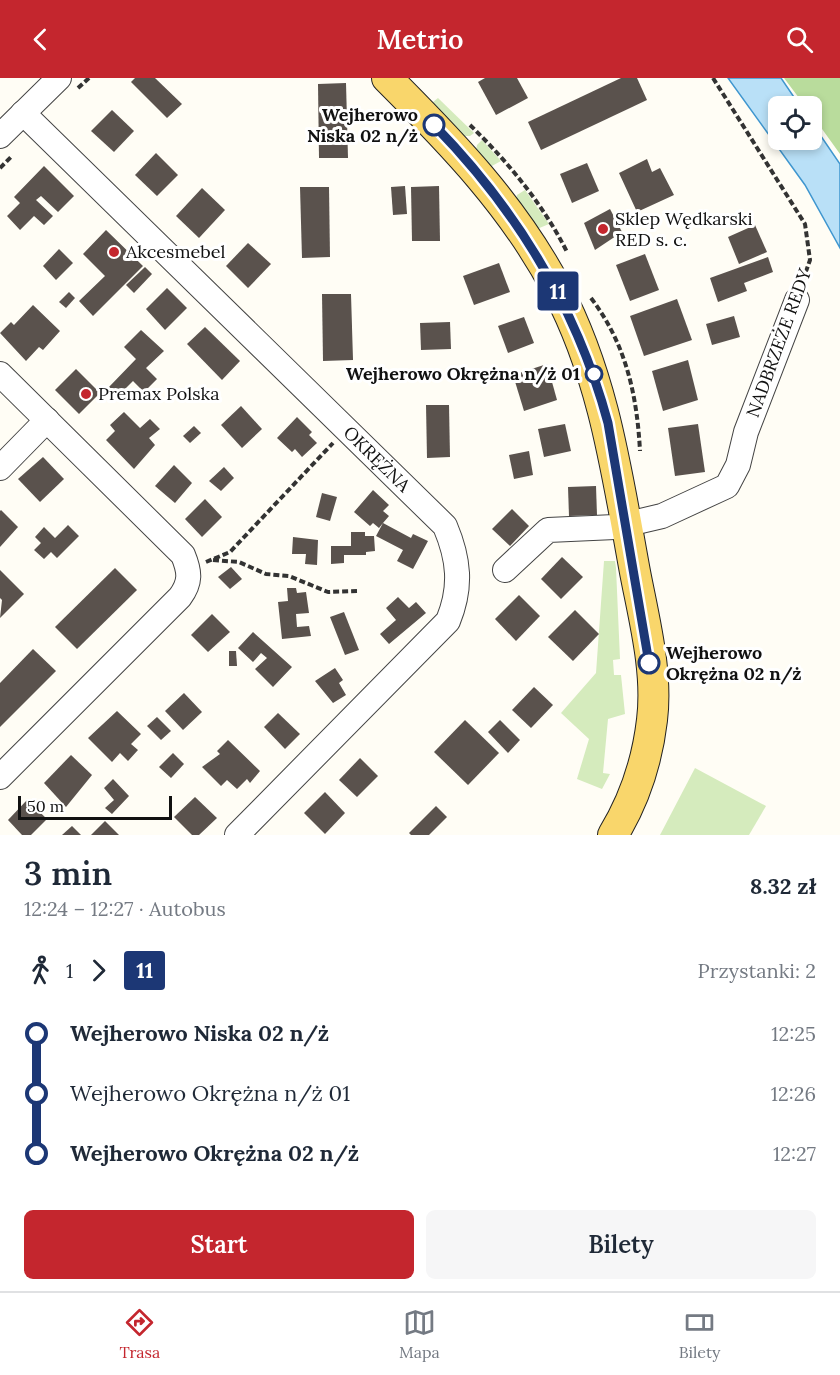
<!DOCTYPE html>
<html lang="pl">
<head>
<meta charset="utf-8">
<style>
  :root { --surface:#fff; --page:#f6f6f7; --text:#1f2937; --muted:#747a83; --line:#e0e1e3; --accent:#c4262e }
  body { margin:0; font-family:Lora,serif; background:var(--page); color:var(--text); height:100vh; display:flex; flex-direction:column; font-size:22px; white-space:nowrap }
  * { box-sizing:border-box; margin:0 }
  p { font-size:20px; color:var(--muted) }
  .icon { flex:none; width:33px; height:33px; fill:none; stroke:currentColor; stroke-width:2; stroke-linecap:round; stroke-linejoin:round }
  .map { position:relative; height:757px; overflow:hidden }
  .panel { display:flex; flex-direction:column; background:var(--surface); flex:1 }
  .panel>* { flex:none }
  .badge { padding:0 12px; border-radius:4px; font-size:21px; line-height:39px }
  .fabs { position:absolute; left:768px; top:18px; display:grid; gap:12px }
  .fabs a { display:grid; place-items:center; width:54px; height:54px; border-radius:9px; background:var(--surface); box-shadow:0 3px 9px #0003; font-size:30px }
  .scale { position:absolute; left:18px; bottom:15px; width:154px; box-sizing:border-box; padding-left:6px; border:3px solid #111; border-top:0; font-size:16px; line-height:21px; white-space:nowrap; color:#111; -webkit-text-stroke:4px #fff; paint-order:stroke }
  .map>.badge { position:absolute; translate:-50% -50%; box-shadow:0 0 0 3px #fff }
  .legs { display:flex; align-items:center; gap:9px; height:66px; padding:0 24px; font-size:20px }
  .legs p { margin-inline-start:auto }
  .overview { display:flex; align-items:center; justify-content:space-between; height:102px; padding:0 24px }
  h1 { font-size:33px; font-weight:600; line-height:45px }
  .button { display:flex; gap:12px; margin-top:auto; padding:12px 24px }
  .button a { flex:1; height:69px; border-radius:9px; background:var(--accent); color:#fff; font-size:24px; font-weight:600; line-height:69px; text-align:center }
  .button a+a { background:var(--page); color:var(--text) }
  ul { padding:0 24px; list-style:none }
  li { display:flex; align-items:center; gap:21px; height:60px; font-size:22px }
  li i { display:grid; place-items:center; width:9px; height:100%; margin:0 8px; background:currentColor }
  li i::after { content:''; width:15px; height:15px; margin:-8px; border:4px solid; border-radius:50%; background:var(--surface) }
  li p { margin-inline-start:auto }
  li:first-child i { background:linear-gradient(#0000 50%,currentColor 0) }
  li:last-child i { background:linear-gradient(currentColor 50%,#0000 0) }
  header { display:flex; justify-content:space-between; align-items:center; height:78px; padding:0 24px; background:var(--accent); color:#fff; font-size:27px; font-weight:600 }
  .dock { display:flex; justify-content:space-around; align-items:center; height:84px; border-top:2px solid var(--line); background:var(--surface); font-size:16px; color:var(--muted) }
  .dock a { display:grid; justify-items:center; gap:3px }
  .dock .active { color:var(--accent) }
  .map>svg:first-child { display:block }
  .green { fill:#d5ebbd }
  .forest { fill:#b9dc9c }
  .water { fill:#b9e0f7; stroke:#3f96cf; stroke-width:1.5 }
  .building { fill:#5a524d }
  .lines { fill:none; stroke-linecap:round; stroke-linejoin:round }
  .minor-casing { stroke:#444; stroke-width:26 }
  .major-casing { stroke:#222; stroke-width:32 }
  .path { stroke:#333; stroke-width:4; stroke-dasharray:6 3; stroke-linecap:butt }
  .minor { stroke:#fff; stroke-width:24 }
  .major { stroke:#f9d66b; stroke-width:30 }
  .line-1-casing { stroke:#fff; stroke-width:14 }
  .line-1 { stroke:#1c3775; stroke-width:9 }
  .stop-1-dot { fill:#fff; stroke:#1c3775; stroke-width:3 }
  .poi-dot { fill:#c4262e; stroke:#fff; stroke-width:2 }
  .labels { text-anchor:middle; stroke-width:6; stroke-linejoin:round; paint-order:stroke }
  .stop-label { font-size:18px; font-weight:bold; fill:#111; stroke:#fff; text-anchor:end }
  .poi-label { font-size:18px; fill:#111; stroke:#fff; text-anchor:start }
  .street-label { font-size:18px; fill:#111; stroke:#fff }
</style>
</head>
<body>
<header><svg class="icon" aria-label="back" viewBox="0 0 24 24"><path d="M15 5l-7 7 7 7"/></svg>Metrio<svg class="icon" aria-label="search" viewBox="0 0 24 24"><circle cx="10" cy="10" r="6"/><path d="M15 15l6 6"/></svg></header>
<div class="map">
<svg width="840" height="757" viewBox="0 0 840 757">
  <rect width="100%" height="100%" fill="#fffdf5"/>
  <!-- green -->
  <g class="green">
    <path d="M438,20L474,55L470,58H463L435,30L433,24Z"/>
    <path d="M482,62L501,83L490,89L476,72L477,67Z"/>
    <path d="M525,112L549,146L537,151L516,121L517,117Z"/>
    <path d="M604,483H615L616,490L620,581L613,582L614,597H621L625,636L608,641L603,695L610,696L602,711L577,701L589,661L561,635L596,595Z"/>
    <path d="M695,690L766,728L749,757H660Z"/>
  </g>
  <!-- forest -->
  <path class="forest" d="M784,0H840V76L812,37V28H805Z"/>
  <!-- water -->
  <path class="water" d="M728,0H781L800,28H778V62H812V45L840,86V170L805,107Z"/>
  <!-- building -->
  <g class="building">
    <path d="M135,0H155L182,26L167,40L131,4Z"/>
    <path d="M485,0H517L528,20L496,37L478,4Z"/>
    <path d="M621,0H637L647,22L541,72L528,44Z"/>
    <path d="M346,5L348,80H319L318,6Z"/>
    <path d="M112,32L134,53L114,74L91,53Z"/>
    <path d="M156,75L178,97L157,118L135,97Z"/>
    <path d="M647,81L652,94L660,90L674,117L637,134L619,95Z"/>
    <path d="M587,85L599,113L572,125L560,96Z"/>
    <path d="M44,88L74,118L58,134L41,118L36,122L53,138L44,147L34,138L20,152L7,138L20,125L14,119Z"/>
    <path d="M405,108L407,136L393,137L391,109Z"/>
    <path d="M439,108L440,163H412L411,109Z"/>
    <path d="M300,109H329L330,179L302,180Z"/>
    <path d="M202,110L225,132L199,160L176,138Z"/>
    <path d="M610,131L622,154L595,172L584,145Z"/>
    <path d="M755,147L767,174L739,186L728,159Z"/>
    <path d="M106,152L143,188L93,238L79,223L105,198L83,176Z"/>
    <path d="M248,165L271,186L248,210L226,188Z"/>
    <path d="M59,171L73,185L56,202L43,188Z"/>
    <path d="M645,176L659,212L630,223L616,187Z"/>
    <path d="M768,179L773,194L744,205L747,213L718,224L710,200Z"/>
    <path d="M499,185L510,214L474,227L463,198Z"/>
    <path d="M145,189L152,196L134,215L126,207Z"/>
    <path d="M167,210L187,230L165,252L146,231Z"/>
    <path d="M69,214L75,220L66,230L59,224Z"/>
    <path d="M322,216H351L353,282L323,283Z"/>
    <path d="M677,221L692,262L644,278L630,238Z"/>
    <path d="M33,227L60,253L43,272L39,269L26,283L0,255L11,244L14,247Z"/>
    <path d="M734,238L740,259L712,267L706,246Z"/>
    <path d="M524,239L534,265L508,275L498,248Z"/>
    <path d="M450,244L451,271L421,272L420,245Z"/>
    <path d="M205,249L240,283L222,302L187,266Z"/>
    <path d="M141,252L164,273L146,290L157,301L144,314L133,303L117,319L108,310L136,281L124,269Z"/>
    <path d="M688,282L698,322L663,333L652,293Z"/>
    <path d="M547,286L557,322L524,333L513,297Z"/>
    <path d="M76,291L100,315L79,336L55,312Z"/>
    <path d="M426,327H449L450,379L427,380Z"/>
    <path d="M241,328L262,351L242,370L221,347Z"/>
    <path d="M124,334L140,350L150,341L160,351L149,360L155,367L134,391L106,362L115,353L110,347Z"/>
    <path d="M297,339L312,354L309,357L317,365L302,379L295,371L292,374L277,360Z"/>
    <path d="M565,346L571,373L544,379L538,351Z"/>
    <path d="M698,346L705,394L675,398L668,350Z"/>
    <path d="M194,348L201,355L190,365L183,358Z"/>
    <path d="M529,373L533,397L514,401L509,377Z"/>
    <path d="M43,379L64,401L40,424L18,401Z"/>
    <path d="M174,387L192,405L175,425L155,408Z"/>
    <path d="M224,389L234,400L221,413L209,403Z"/>
    <path d="M596,408L597,437L569,438L568,409Z"/>
    <path d="M373,412L389,427L383,433L389,438L383,445L411,460L413,456L428,463L413,491L397,483L403,472L376,458L383,445L379,450L373,445L370,448L354,434Z"/>
    <path d="M322,415L337,419L330,443L316,439Z"/>
    <path d="M205,421L222,439L202,459L185,441Z"/>
    <path d="M512,431L529,448L510,468L492,451Z"/>
    <path d="M1,432L18,449L0,469V433Z"/>
    <path d="M68,447L79,458L57,480L51,474L44,481L34,472L41,465L35,459L44,449L55,460Z"/>
    <path d="M351,454H365V458H374L375,473L366,474V477H344V485L331,486V468H351Z"/>
    <path d="M293,459L318,462L317,487L305,486L306,476H292Z"/>
    <path d="M562,479L583,499L561,521L541,501Z"/>
    <path d="M231,489L242,501L230,511L218,499Z"/>
    <path d="M115,490L137,512L77,571L55,549Z"/>
    <path d="M0,492L24,516L0,540L2,522L0,520Z"/>
    <path d="M287,510H296L297,515L306,514L309,535L296,536L297,549L309,548L311,558L282,561L278,524L288,523Z"/>
    <path d="M519,517L540,538L516,563L495,541Z"/>
    <path d="M398,519L409,530L416,524L426,535L389,566L380,556L396,542L386,530Z"/>
    <path d="M575,532L599,556L573,583L548,559Z"/>
    <path d="M344,534L359,572L345,577L330,539Z"/>
    <path d="M212,536L230,554L208,574L191,557Z"/>
    <path d="M253,554L292,589L273,609L255,591L267,580L261,575L253,584L238,570Z"/>
    <path d="M33,571L56,593L0,649V605Z"/>
    <path d="M229,573H236L237,588H229Z"/>
    <path d="M335,590L343,602L339,605L346,617L333,625L315,603Z"/>
    <path d="M534,609L553,627L531,650L512,632Z"/>
    <path d="M184,615L202,634L183,652L165,633Z"/>
    <path d="M117,633L141,656L131,666L138,672L128,683L120,675L112,684L88,660Z"/>
    <path d="M278,635L300,656L285,671L264,649Z"/>
    <path d="M157,639L171,653L161,662L147,648Z"/>
    <path d="M465,642L499,675L468,707L434,674Z"/>
    <path d="M500,642L520,662L508,675L488,654Z"/>
    <path d="M228,662L260,693L250,705L247,701L237,711L227,702L221,708L202,689L220,676L217,673Z"/>
    <path d="M173,675L184,686L171,700L159,689Z"/>
    <path d="M71,677L92,697L66,729L44,705Z"/>
    <path d="M360,680L378,698L357,719L339,702Z"/>
    <path d="M113,701L129,718L112,736L105,730L114,722L104,710Z"/>
    <path d="M325,714L345,735L325,756L304,735Z"/>
    <path d="M195,719L217,740L199,757H192L174,739Z"/>
    <path d="M27,722L47,741L31,757H22L8,742Z"/>
    <path d="M436,728L447,739L429,757H411L409,755Z"/>
    <path d="M105,743L119,757H91Z"/>
    <path d="M72,748L81,757H62Z"/>
  </g>
  <g class="lines">
    <defs>
      <g id="minor">
        <path id="s1" d="M23,35L445,448C459,481 462,509 448,543L237,757"/>
        <path d="M0,58L59,0"/>
        <path d="M0,296L183,477C190,494 191,504 180,519L0,699"/>
        <path d="M0,390L47,342"/>
        <path d="M505,492L548,452L615,449L662,438L727,408L738,387L746,354L797,222"/>
      </g>
      <path id="major" d="M387,0C452,65 514,129 557,211C604,300 617,396 635,494C644,541 658,594 652,642C647,685 635,721 613,757"/>
    </defs>
    <!-- minor casing -->
    <use href="#minor" class="minor-casing"/>
    <!-- major casing -->
    <use href="#major" class="major-casing"/>
    <!-- path -->
    <g class="path">
      <path d="M713,0L805,146L810,182L803,202"/>
      <path d="M78,10L89,0"/>
      <path d="M470,47C508,84 543,126 567,174"/>
      <path d="M0,90L12,78"/>
      <path d="M591,220C626,266 637,317 640,373"/>
      <path d="M213,482L239,484L266,496L289,498L328,514L357,513"/>
      <path d="M206,484L230,474L333,365"/>
    </g>
    <!-- minor -->
    <use href="#minor" class="minor"/>
    <!-- major -->
    <use href="#major" class="major"/>
  </g>
  <g class="lines">
    <defs>
      <path id="line-1" d="M434,47C517,132 577,230 608,345L649,585"/>
    </defs>
    <!-- line-1 casing -->
    <use href="#line-1" class="line-1-casing"/>
    <!-- line-1 -->
    <use href="#line-1" class="line-1"/>
  </g>
  <!-- markers -->
  <g class="stop-1-dot">
    <circle cx="434" cy="47" r="10"/>
    <circle cx="594" cy="296" r="8"/>
    <circle cx="649" cy="585" r="10"/>
  </g>
  <g class="poi-dot">
    <circle cx="603" cy="151" r="6"/>
    <circle cx="114" cy="174" r="6"/>
    <circle cx="86" cy="316" r="6"/>
  </g>
  <g class="labels">
    <!-- stop labels -->
    <g class="stop-label">
      <text x="418" y="43">Wejherowo<tspan x="418" dy="21">Niska 02 n/ż</tspan></text>
      <text x="580" y="302">Wejherowo Okrężna n/ż 01</text>
      <text x="666" y="581" text-anchor="start">Wejherowo<tspan x="666" dy="21">Okrężna 02 n/ż</tspan></text>
    </g>
    <!-- poi labels -->
    <g class="poi-label">
      <text x="615" y="147">Sklep Wędkarski<tspan x="615" dy="21">RED s. c.</tspan></text>
      <text x="126" y="180">Akcesmebel</text>
      <text x="98" y="322">Premax Polska</text>
    </g>
    <!-- street labels -->
    <g class="street-label">
      <text transform="translate(779 265) rotate(-70)" y="6">NADBRZEŻE REDY</text>
      <text dy="6" stroke="none"><textPath href="#s1" startOffset="495">OKRĘŻNA</textPath></text>
    </g>
  </g>
</svg>
<div class="fabs">
<a><svg class="icon" aria-label="locate" viewBox="0 0 24 24"><circle cx="12" cy="12" r="6"/><path d="M12 2v4M12 18v4M2 12h4M18 12h4"/></svg></a>
</div>
<div class="scale">50 m</div>
<b class="badge" style="left:558px;top:213px;background:#1c3775;color:#fff">11</b>
</div>
<section class="panel">
<div class="overview"><div><h1>3 min</h1><p>12:24 – 12:27 · Autobus</p></div><b>8.32 zł</b></div>
<div class="legs"><svg class="icon" aria-label="walk" viewBox="0 0 24 24"><circle cx="13" cy="4" r="2"/><path d="M13 8l-2 6 4 7M11 14l-3 7M7 12l3-4h3l4 4"/></svg>1<svg class="icon" aria-label="forward" viewBox="0 0 24 24"><path d="M9 5l7 7-7 7"/></svg><b class="badge" style="background:#1c3775;color:#fff">11</b><p>Przystanki: 2</p></div>
<ul>
<li><i style="color:#1c3775"></i><b>Wejherowo Niska 02 n/ż</b><p>12:25</p></li>
<li><i style="color:#1c3775"></i><span>Wejherowo Okrężna n/ż 01</span><p>12:26</p></li>
<li><i style="color:#1c3775"></i><b>Wejherowo Okrężna 02 n/ż</b><p>12:27</p></li>
</ul>
<div class="button"><a>Start</a><a>Bilety</a></div>
</section>
<nav class="dock">
<a class="active"><svg class="icon" aria-label="directions" viewBox="0 0 24 24"><path d="M12 3l9 9-9 9-9-9zM9 14v-3h6M13 9l2 2-2 2"/></svg>Trasa</a>
<a><svg class="icon" aria-label="map" viewBox="0 0 24 24"><path d="M3 6l6-2 6 2 6-2v14l-6 2-6-2-6 2zM9 4v14M15 6v14"/></svg>Mapa</a>
<a><svg class="icon" aria-label="tickets" viewBox="0 0 24 24"><path d="M3 7h18v10H3zM15 7v10"/></svg>Bilety</a>
</nav>
</body>
</html>
